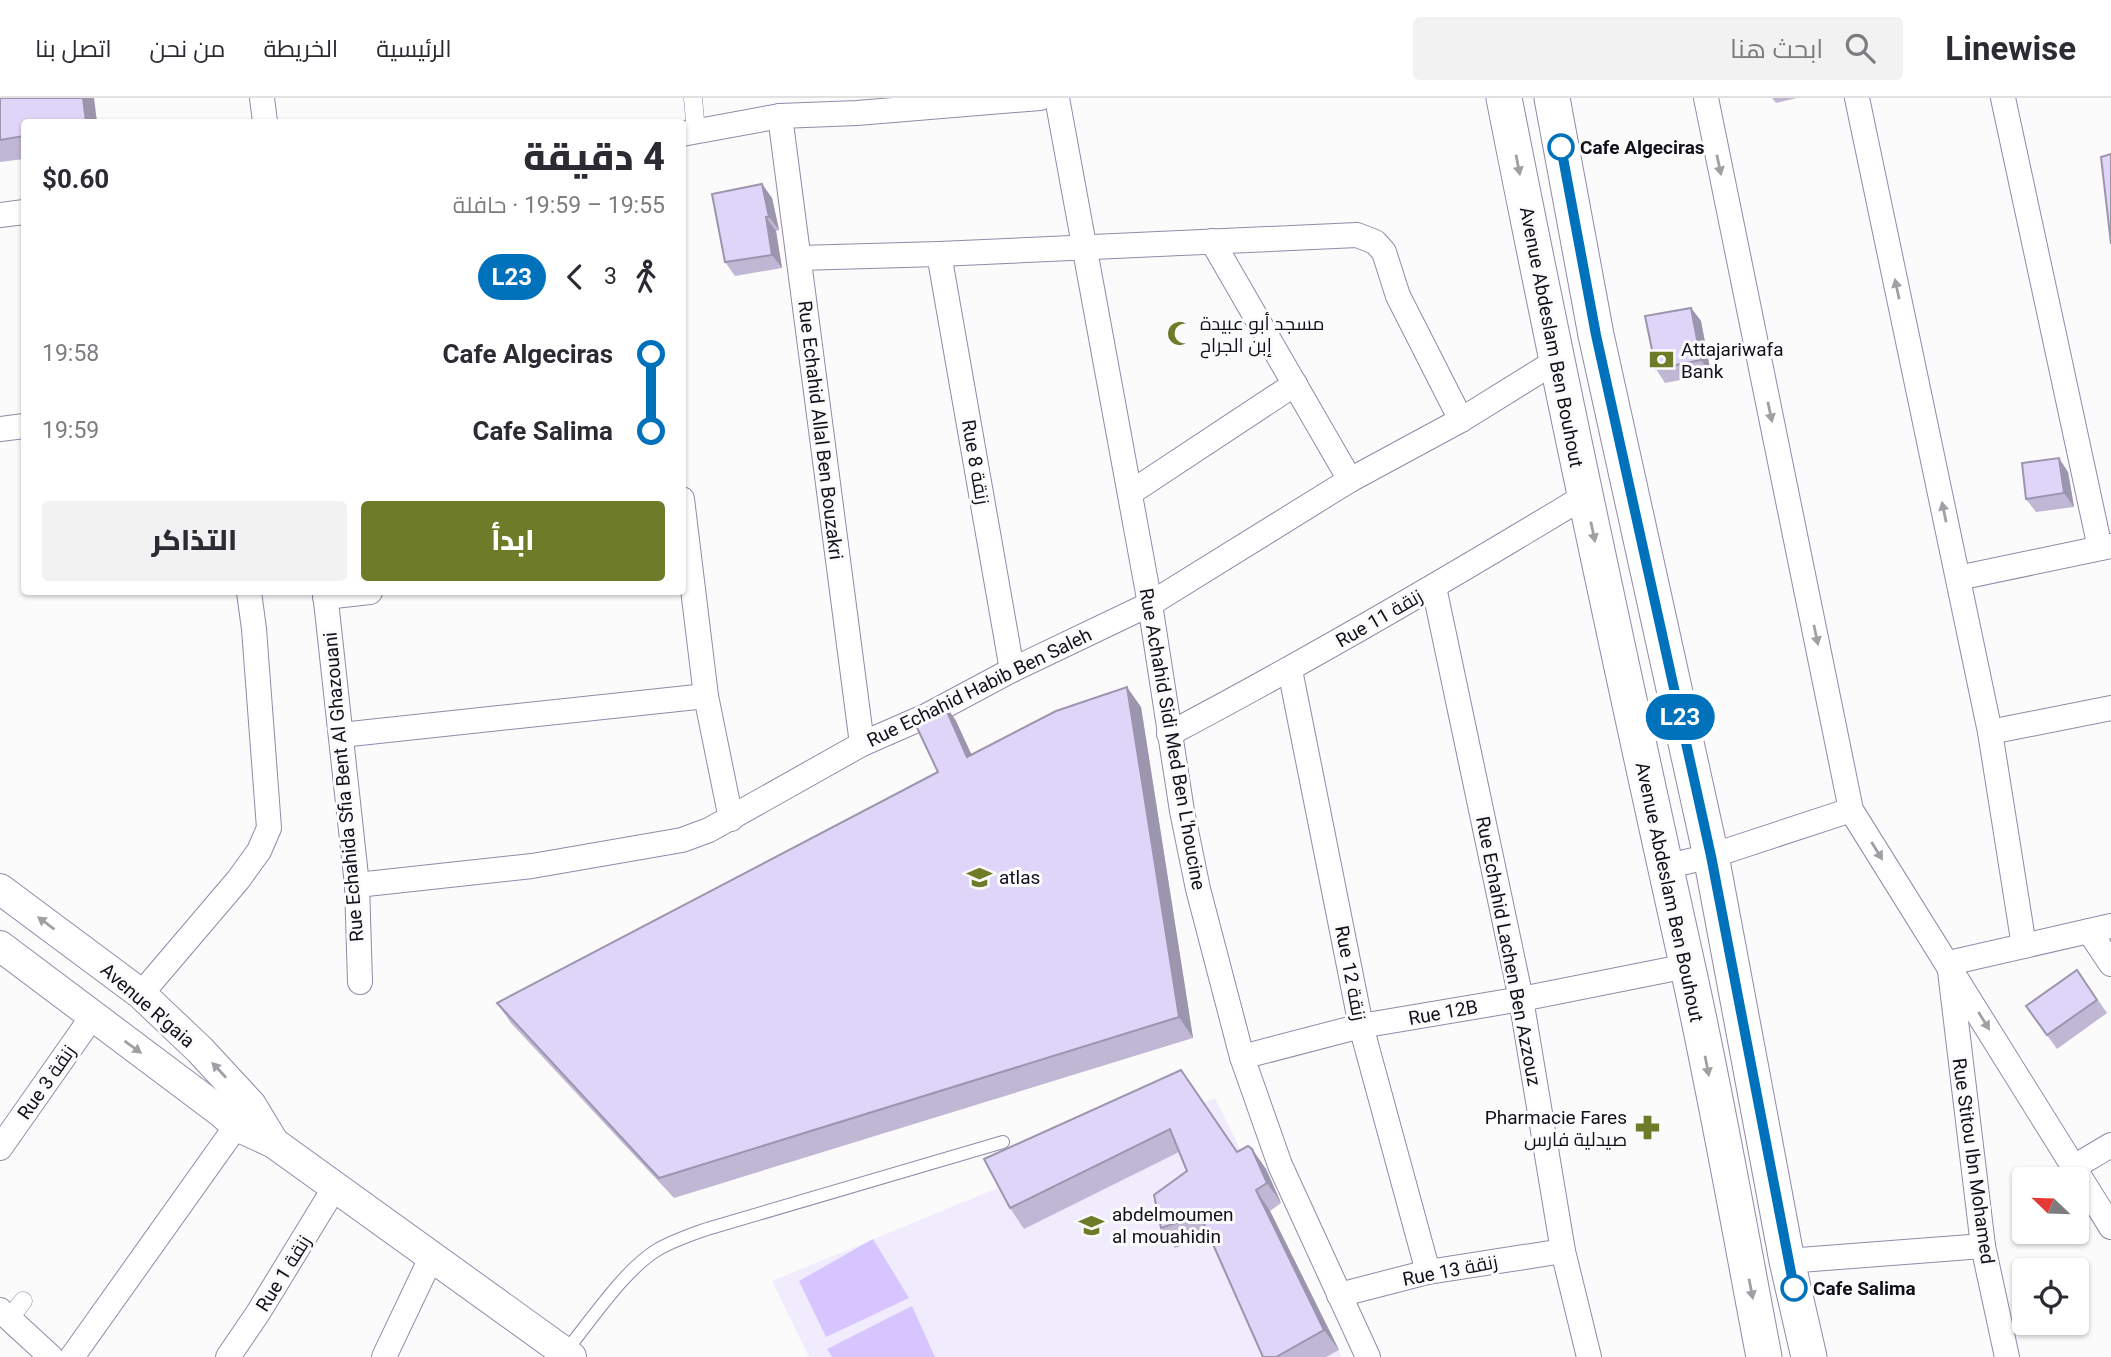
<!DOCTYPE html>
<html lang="ar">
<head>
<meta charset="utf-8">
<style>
  :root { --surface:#fff; --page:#f2f2f3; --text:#2b2b33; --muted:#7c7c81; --line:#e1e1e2; --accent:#6e7c2a }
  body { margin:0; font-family:Roboto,Cairo,sans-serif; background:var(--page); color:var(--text); direction:rtl; height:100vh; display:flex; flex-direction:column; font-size:26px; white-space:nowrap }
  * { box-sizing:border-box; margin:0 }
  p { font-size:23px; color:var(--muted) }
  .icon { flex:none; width:38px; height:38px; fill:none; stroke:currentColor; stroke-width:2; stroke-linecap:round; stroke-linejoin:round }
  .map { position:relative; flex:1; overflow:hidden; direction:ltr }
  .drawer { position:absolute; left:21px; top:21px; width:665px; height:476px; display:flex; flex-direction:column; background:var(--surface); border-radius:7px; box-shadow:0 2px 5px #0004; direction:rtl }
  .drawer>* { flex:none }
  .badge { padding:0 14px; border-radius:23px; font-size:24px; line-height:46px }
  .needle { width:46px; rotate:293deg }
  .controls { position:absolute; left:2012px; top:1069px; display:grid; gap:14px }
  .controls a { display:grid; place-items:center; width:77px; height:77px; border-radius:7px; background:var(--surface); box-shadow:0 2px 5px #0004; font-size:35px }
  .map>.badge { position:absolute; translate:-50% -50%; box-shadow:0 0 0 4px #fff }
  .legs { display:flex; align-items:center; gap:10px; height:77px; padding:0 21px; font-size:23px }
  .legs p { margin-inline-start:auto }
  .head { display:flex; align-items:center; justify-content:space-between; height:119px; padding:0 21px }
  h1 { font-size:38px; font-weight:800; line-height:52px }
  .button { display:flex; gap:14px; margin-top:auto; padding:14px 21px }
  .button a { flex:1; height:80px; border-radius:7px; background:var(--accent); color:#fff; font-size:28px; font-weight:800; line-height:80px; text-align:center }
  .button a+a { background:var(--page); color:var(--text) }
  ul { padding:0 21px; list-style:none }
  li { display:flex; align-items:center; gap:24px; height:77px; font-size:26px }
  li i { display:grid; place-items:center; width:10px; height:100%; margin:0 9px; background:currentColor }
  li i::after { content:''; width:18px; height:18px; margin:-9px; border:5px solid; border-radius:50%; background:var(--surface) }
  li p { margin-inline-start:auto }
  li:first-child i { background:linear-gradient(#0000 50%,currentColor 0) }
  li:last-child i { background:linear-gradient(currentColor 50%,#0000 0) }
  header { display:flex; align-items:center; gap:42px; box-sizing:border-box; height:98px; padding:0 35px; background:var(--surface); border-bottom:2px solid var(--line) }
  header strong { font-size:33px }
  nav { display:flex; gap:38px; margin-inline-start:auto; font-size:24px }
  .search { width:490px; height:63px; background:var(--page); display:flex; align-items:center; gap:18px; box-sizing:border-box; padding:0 24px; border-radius:7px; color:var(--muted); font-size:26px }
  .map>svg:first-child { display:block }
  .built { fill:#f1ecfd }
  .green { fill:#d6c5ff }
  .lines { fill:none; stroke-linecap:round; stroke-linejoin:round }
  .service-casing { stroke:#9289a9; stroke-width:14 }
  .pedestrian-casing { stroke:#9289a9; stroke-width:19 }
  .minor-casing { stroke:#9289a9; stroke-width:26 }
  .tertiary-casing { stroke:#9289a9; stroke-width:32 }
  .secondary-casing { stroke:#9289a9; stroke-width:37 }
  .service { stroke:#fff; stroke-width:12 }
  .pedestrian { stroke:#fff; stroke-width:18 }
  .minor { stroke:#fff; stroke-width:24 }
  .tertiary { stroke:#fff; stroke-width:30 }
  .secondary { stroke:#fff; stroke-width:35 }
  .wall { fill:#c0b7d5 }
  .shaded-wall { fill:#9c95ae }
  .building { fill:#dfd5f8; stroke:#9c95ae; stroke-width:2 }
  .oneway { fill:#a19fa4 }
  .line-1-casing { stroke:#fff; stroke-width:16 }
  .line-1 { stroke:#0072bc; stroke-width:10 }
  .stop-1-dot { fill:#fff; stroke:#0072bc; stroke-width:3.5 }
  .labels { text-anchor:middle; stroke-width:6; stroke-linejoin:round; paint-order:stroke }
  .stop-label { font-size:19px; font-weight:bold; fill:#13101b; stroke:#fbfbfb; text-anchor:start }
  .poi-label { font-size:19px; fill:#13101b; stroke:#fbfbfb; text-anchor:start }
  .street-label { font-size:19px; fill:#13101b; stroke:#fbfbfb }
</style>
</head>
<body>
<header>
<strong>Linewise</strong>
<div class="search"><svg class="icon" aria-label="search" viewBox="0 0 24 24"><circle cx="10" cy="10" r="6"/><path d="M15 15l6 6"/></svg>ابحث هنا</div>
<nav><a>الرئيسية</a><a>الخريطة</a><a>من نحن</a><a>اتصل بنا</a></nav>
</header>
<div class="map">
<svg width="2111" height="1259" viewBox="0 0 2111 1259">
  <rect width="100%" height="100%" fill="#fbfbfb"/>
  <!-- built -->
  <path class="built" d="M1215,1000L1342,1259H809L772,1183Z"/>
  <!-- green -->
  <g class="green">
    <path d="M873,1141L909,1200L826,1239L799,1183Z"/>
    <path d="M912,1208L935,1259H832L827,1251Z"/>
  </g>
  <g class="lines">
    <defs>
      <path id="service" d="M565,1254C590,1224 624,1172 657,1152C672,1143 690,1137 707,1131L1003,1044"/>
      <g id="pedestrian">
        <path d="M693,0L696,34"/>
        <path d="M9,1221L23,1203"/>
      </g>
      <g id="minor">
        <path d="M262,0L265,24"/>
        <path d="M1057,0L1150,506L1182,713L1198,791L1242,959L1280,1067L1368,1259"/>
        <path d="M1706,0L1851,712L2111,1129"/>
        <path d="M1857,0L1990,634L2024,848"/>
        <path d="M2003,0L2100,450"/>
        <path d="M780,18L862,646"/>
        <path d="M682,36L780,18L857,15L1040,0"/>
        <path d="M0,117L24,114"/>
        <path d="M1212,143L1350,382"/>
        <path d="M939,156L1012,572"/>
        <path d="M799,160L939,156L1357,137L1375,144L1384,154L1398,198L1461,322"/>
        <path d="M0,331L24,328"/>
        <path d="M1130,395L1295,286"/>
        <path d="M682,401L706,598L731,721"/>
        <path d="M1958,480L2111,448"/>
        <path d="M1434,489L1521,901L1563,1153L1589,1259"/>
        <path d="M325,494L357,787L360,884"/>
        <path d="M325,499L370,494"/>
        <path d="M1290,572L1361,928L1428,1174"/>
        <path d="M1990,634L2111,610"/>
        <path d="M1169,636C1311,561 1448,481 1585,398"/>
        <path d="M341,637L706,598"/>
        <path d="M1664,769L1711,758L1851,712"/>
        <path d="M357,787L532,768L682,742L709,732L862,646L926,618L1012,572L1150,506L1350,382L1461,322L1556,263"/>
        <path d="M2089,833L2111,866"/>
        <path d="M1949,865L2111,828"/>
        <path d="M1950,873L1983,1148L2007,1259"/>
        <path d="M141,896L238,782L259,753L269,730L254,531L249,494"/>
        <path d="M1242,959L1361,928L1521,901L1687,868"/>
        <path d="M0,1050L92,919"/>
        <path d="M2074,1069L2111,1047"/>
        <path d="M1787,1163L1983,1148"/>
        <path d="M1339,1197L1428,1174L1563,1153"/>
        <path d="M0,1212L51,1259"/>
        <path d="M72,1259L247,1013"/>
        <path d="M228,1259L258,1215L335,1089"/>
        <path d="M384,1259L431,1160"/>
      </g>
      <g id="tertiary">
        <path d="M0,791L141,896L200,952L251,1007L274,1045"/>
        <path d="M0,848L221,1014L237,1028L274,1045L571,1259"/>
      </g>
      <g id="secondary">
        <path d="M1504,0C1561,290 1623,578 1687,866C1716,996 1739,1128 1764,1259"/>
        <path d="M1552,0L1596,237L1711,758L1787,1163L1809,1259"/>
      </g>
    </defs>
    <!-- service casing -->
    <use href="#service" class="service-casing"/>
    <!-- pedestrian casing -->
    <use href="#pedestrian" class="pedestrian-casing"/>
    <!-- minor casing -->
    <use href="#minor" class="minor-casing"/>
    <!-- tertiary casing -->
    <use href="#tertiary" class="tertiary-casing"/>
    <!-- secondary casing -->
    <use href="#secondary" class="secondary-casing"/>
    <!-- service -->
    <use href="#service" class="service"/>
    <!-- pedestrian -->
    <use href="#pedestrian" class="pedestrian"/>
    <!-- minor -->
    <use href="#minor" class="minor"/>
    <!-- tertiary -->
    <use href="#tertiary" class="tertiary"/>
    <!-- secondary -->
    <use href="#secondary" class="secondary"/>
  </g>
  <!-- wall -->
  <g class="wall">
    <path d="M0,0L24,24V61L0,64Z"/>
    <path d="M1772,0H1797L1776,5Z"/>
    <path d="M762,86L772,100L779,132L776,133L782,170L735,178L725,164Z"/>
    <path d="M1691,210L1701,223L1711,276L1665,285L1656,271Z"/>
    <path d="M2068,374L2074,409L2036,414L2026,401Z"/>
    <path d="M942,602L956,623L971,657L1141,609L1193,940L674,1100L511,925L497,905L938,674Z"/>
    <path d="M2077,872L2107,915L2057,951L2026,908Z"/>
    <path d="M1181,972L1238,1054L1252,1051L1266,1071L1281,1105L1270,1113L1339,1252L1326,1259H1263L1209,1139L1175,1150L1161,1130L1187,1073L1179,1054L1024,1131L1010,1110Z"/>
  </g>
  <!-- shaded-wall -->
  <g class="shaded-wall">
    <path d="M83,0H94L97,24H86Z"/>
    <path d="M762,86L772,100L779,132L769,119Z"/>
    <path d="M766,119L776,133L782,170L772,157Z"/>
    <path d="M1691,210L1701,223L1711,276L1701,262Z"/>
    <path d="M2059,360L2068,374L2074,409L2064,395Z"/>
    <path d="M1127,589L1141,609L1193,940L1179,919Z"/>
    <path d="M942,602L956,623L982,679L967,659Z"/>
    <path d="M1252,1051L1266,1071L1281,1105L1267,1085Z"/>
    <path d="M1256,1092L1270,1113L1339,1252L1324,1232Z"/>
  </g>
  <!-- building -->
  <g class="building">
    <path d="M0,0H83L86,24H24V38L0,42Z"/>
    <path d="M2111,56V146L2101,59Z"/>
    <path d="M762,86L769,119H766L772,157L725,164L712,96Z"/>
    <path d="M1691,210L1701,262L1656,271L1645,218Z"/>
    <path d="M2059,360L2064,395L2026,401L2022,365Z"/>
    <path d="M1127,589L1179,919L659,1080L497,905L938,674L911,617L942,602L967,659L1056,613Z"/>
    <path d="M2077,872L2097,902L2047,937L2026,908Z"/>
    <path d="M1181,972L1237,1054L1248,1048L1252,1051L1267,1085L1256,1092L1324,1232L1276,1259H1263L1200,1117L1161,1130L1154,1097L1187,1073L1170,1031L1010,1110L984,1061Z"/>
  </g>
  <!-- one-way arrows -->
  <defs><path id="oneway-solid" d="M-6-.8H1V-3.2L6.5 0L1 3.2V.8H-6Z" transform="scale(1.75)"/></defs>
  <g class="oneway">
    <use href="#oneway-solid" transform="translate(1518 67) rotate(79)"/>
    <use href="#oneway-solid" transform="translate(1719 67) rotate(78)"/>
    <use href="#oneway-solid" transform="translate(1897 191) rotate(-102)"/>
    <use href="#oneway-solid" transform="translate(1770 314) rotate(78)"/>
    <use href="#oneway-solid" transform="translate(1944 414) rotate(-102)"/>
    <use href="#oneway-solid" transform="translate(1593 434) rotate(78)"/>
    <use href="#oneway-solid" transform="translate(1816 537) rotate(78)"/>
    <use href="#oneway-solid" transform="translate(1877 753) rotate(58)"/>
    <use href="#oneway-solid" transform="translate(46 825) rotate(-143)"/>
    <use href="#oneway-solid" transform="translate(1984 923) rotate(58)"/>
    <use href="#oneway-solid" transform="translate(133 949) rotate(36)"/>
    <use href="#oneway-solid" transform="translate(1707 968) rotate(79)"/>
    <use href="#oneway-solid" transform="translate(219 972) rotate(-133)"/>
    <use href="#oneway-solid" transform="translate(1751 1191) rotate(79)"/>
  </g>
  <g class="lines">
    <defs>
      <path id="line-1" d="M1561,49L1596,237L1711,758L1794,1190"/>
    </defs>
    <!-- line-1 casing -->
    <use href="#line-1" class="line-1-casing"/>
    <!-- line-1 -->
    <use href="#line-1" class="line-1"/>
  </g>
  <!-- icons -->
  <defs>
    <symbol id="mosque-bare" viewBox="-9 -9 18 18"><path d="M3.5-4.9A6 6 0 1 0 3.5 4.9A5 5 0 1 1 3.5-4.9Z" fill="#6e7c2a" stroke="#fbfbfb" stroke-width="2.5" paint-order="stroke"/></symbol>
    <symbol id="bank-bare" viewBox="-9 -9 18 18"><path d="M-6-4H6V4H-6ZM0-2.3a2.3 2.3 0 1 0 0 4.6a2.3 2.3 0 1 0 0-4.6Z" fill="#6e7c2a" stroke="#fbfbfb" stroke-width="2.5" paint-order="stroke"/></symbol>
    <symbol id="school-bare" viewBox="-9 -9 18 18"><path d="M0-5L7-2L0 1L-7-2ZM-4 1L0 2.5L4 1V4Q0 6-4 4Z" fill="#6e7c2a" stroke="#fbfbfb" stroke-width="2.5" paint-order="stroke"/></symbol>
    <symbol id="pharmacy-bare" viewBox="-9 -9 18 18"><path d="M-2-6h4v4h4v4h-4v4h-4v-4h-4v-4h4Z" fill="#6e7c2a" stroke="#fbfbfb" stroke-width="2.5" paint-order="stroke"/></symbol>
  </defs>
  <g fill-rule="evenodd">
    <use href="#mosque-bare" x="1162" y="218" width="35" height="35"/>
    <use href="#bank-bare" x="1644" y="244" width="35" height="35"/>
    <use href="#school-bare" x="962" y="762" width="35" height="35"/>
    <use href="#pharmacy-bare" x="1630" y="1012" width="35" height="35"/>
    <use href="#school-bare" x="1074" y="1110" width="35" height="35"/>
  </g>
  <!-- markers -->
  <g class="stop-1-dot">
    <circle cx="1561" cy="49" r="12"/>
    <circle cx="1794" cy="1190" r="12"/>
  </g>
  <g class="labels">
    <!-- stop labels -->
    <g class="stop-label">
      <text x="1580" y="56">Cafe Algeciras</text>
      <text x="1813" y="1197">Cafe Salima</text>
    </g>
    <!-- poi labels -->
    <g class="poi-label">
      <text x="1200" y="232">مسجد أبو عبيدة<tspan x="1200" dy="22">إبن الجراح</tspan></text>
      <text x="1681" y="258">Attajariwafa<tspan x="1681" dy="22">Bank</tspan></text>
      <text x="999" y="786">atlas</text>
      <text x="1627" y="1026" text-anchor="end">Pharmacie Fares<tspan x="1627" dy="22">صيدلية فارس</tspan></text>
      <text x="1112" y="1123">abdelmoumen<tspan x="1112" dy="22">al mouahidin</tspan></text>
    </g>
    <!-- street labels -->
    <g class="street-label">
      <text transform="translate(1552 239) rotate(79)" y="7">Avenue Abdeslam Ben Bouhout</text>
      <text transform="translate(821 332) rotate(83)" y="7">Rue Echahid Allal Ben Bouzakri</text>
      <text transform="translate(976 364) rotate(80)" y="7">Rue 8 زنقة</text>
      <text transform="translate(1379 520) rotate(-30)" y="7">Rue 11 زنقة</text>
      <text transform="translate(979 589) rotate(-26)" y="7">Rue Echahid Habib Ben Saleh</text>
      <text transform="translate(1173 641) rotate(80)" y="7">Rue Achahid Sidi Med Ben L'houcine</text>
      <text transform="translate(343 689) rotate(-95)" y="7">Rue Echahida Sfia Bent Al Ghazouani</text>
      <text transform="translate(1670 794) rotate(78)" y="7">Avenue Abdeslam Ben Bouhout</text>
      <text transform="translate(1509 853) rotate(79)" y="7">Rue Echahid Lachen Ben Azzouz</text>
      <text transform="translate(1351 875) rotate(79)" y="7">Rue 12 زنقة</text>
      <text transform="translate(148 907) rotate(41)" y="7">Avenue R'gaia</text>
      <text transform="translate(1443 914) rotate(-10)" y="7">Rue 12B</text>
      <text transform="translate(46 984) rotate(-55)" y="7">Rue 3 زنقة</text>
      <text transform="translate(1974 1063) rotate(82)" y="7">Rue Stitou Ibn Mohamed</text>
      <text transform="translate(1450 1172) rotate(-11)" y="7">Rue 13 زنقة</text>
      <text transform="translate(283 1175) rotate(-58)" y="7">Rue 1 زنقة</text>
    </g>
  </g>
</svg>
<div class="controls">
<a><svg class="needle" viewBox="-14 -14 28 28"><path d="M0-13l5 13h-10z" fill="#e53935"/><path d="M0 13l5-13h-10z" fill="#7c7c81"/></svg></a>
<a><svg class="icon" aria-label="locate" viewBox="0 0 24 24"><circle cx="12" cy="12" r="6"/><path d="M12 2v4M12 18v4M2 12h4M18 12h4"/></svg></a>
</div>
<b class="badge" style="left:1680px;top:619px;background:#0072bc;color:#fff">L23</b>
<section class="drawer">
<div class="head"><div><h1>4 دقيقة</h1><p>19:55 – 19:59 · حافلة</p></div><b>$0.60</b></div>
<div class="legs"><svg class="icon" aria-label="walk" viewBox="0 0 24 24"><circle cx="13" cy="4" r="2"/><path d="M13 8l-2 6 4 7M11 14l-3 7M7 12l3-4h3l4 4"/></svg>3<svg class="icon" aria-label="back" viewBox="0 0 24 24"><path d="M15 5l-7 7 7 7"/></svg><b class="badge" style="background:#0072bc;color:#fff">L23</b></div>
<ul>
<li><i style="color:#0072bc"></i><b>Cafe Algeciras</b><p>19:58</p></li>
<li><i style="color:#0072bc"></i><b>Cafe Salima</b><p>19:59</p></li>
</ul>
<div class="button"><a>ابدأ</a><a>التذاكر</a></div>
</section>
</div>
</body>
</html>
